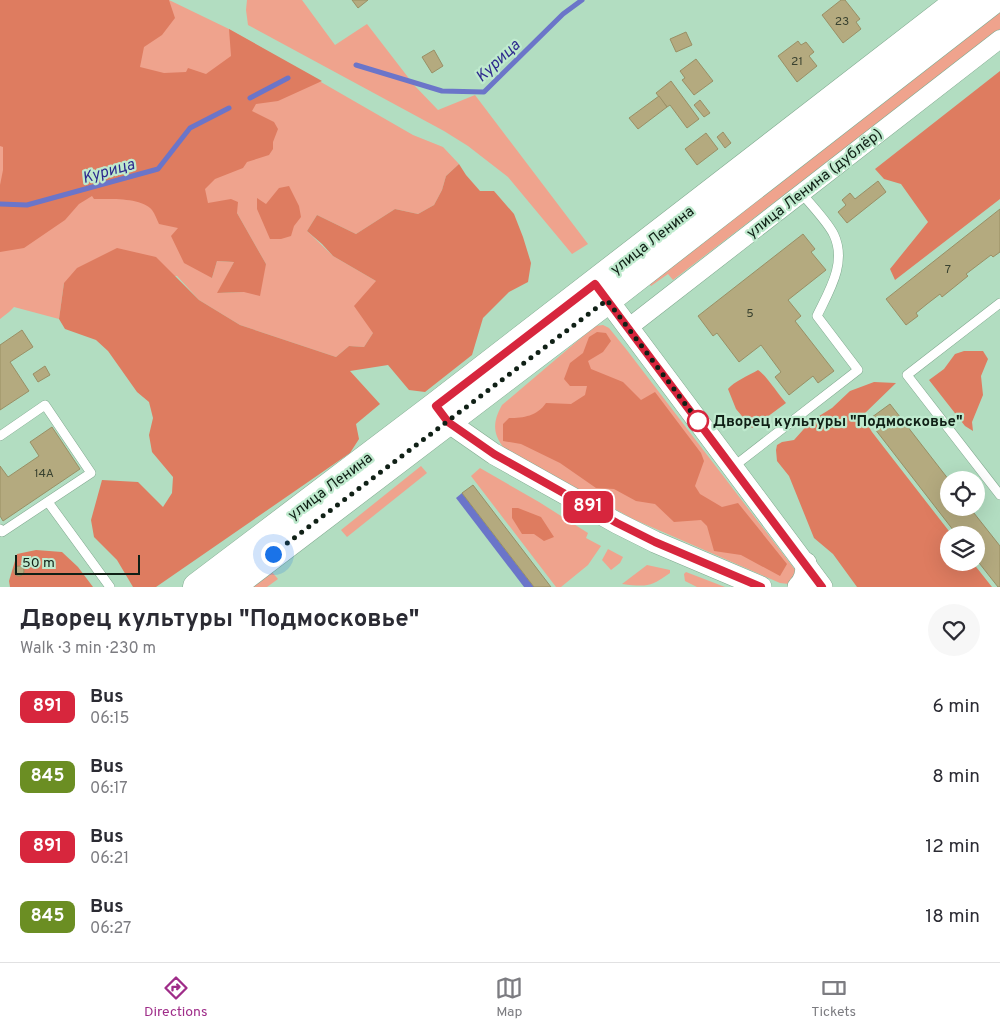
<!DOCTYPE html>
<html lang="en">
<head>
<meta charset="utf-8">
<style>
  :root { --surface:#fff; --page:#f7f7f7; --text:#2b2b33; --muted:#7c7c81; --line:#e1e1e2; --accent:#9f2d89 }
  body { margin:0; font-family:Overpass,sans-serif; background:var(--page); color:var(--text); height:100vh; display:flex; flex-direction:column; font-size:19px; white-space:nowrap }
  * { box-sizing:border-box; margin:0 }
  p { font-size:16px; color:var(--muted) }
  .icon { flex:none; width:28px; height:28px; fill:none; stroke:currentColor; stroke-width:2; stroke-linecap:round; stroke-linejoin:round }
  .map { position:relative; height:587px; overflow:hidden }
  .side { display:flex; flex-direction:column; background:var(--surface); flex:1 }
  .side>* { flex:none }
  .badge { padding:0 10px; border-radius:8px; font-size:18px; line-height:32px }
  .tools { position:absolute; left:940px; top:471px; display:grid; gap:10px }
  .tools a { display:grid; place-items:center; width:45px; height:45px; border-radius:50%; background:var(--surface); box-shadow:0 5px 20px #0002; font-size:25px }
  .scale { position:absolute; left:15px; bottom:12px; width:125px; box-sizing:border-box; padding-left:5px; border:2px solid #102016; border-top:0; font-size:14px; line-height:18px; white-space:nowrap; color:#102016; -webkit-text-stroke:4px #bfeace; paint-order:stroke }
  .you { position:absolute; width:25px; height:25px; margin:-12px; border:4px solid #fff; border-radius:50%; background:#1a73e8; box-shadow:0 0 0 8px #1a73e833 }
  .map>.badge { position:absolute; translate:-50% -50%; box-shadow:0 0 0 2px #fff }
  .round { display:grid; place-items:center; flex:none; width:52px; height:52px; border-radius:26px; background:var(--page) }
  .overview { display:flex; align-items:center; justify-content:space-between; height:85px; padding:0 20px }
  h1 { font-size:24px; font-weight:700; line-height:38px }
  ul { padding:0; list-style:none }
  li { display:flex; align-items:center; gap:15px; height:70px; padding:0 20px }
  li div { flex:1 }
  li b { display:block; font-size:19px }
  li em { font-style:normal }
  li .badge { min-width:55px; font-weight:700; text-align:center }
  .dock { display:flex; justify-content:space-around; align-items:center; height:70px; border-top:1px solid var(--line); background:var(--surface); font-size:14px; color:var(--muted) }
  .dock a { display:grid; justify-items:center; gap:2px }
  .dock .current { color:var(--accent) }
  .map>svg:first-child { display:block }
  .green { fill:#efa38d; fill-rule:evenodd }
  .forest { fill:#de7c60 }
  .water { fill:#6b75c9 }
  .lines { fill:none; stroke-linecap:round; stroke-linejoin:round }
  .stream { stroke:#6b75c9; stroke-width:5 }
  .building { fill:#b4aa7f; stroke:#998f65 }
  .service-casing { stroke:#80a98f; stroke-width:10 }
  .minor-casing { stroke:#80a98f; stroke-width:19 }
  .tertiary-casing { stroke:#80a98f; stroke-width:22 }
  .primary-casing { stroke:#80a98f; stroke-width:29 }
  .service { stroke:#fff; stroke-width:9 }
  .minor { stroke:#fff; stroke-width:18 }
  .tertiary { stroke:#fff; stroke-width:21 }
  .primary { stroke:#fff; stroke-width:28 }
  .line-casing { stroke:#fff; stroke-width:11 }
  .line { stroke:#d7263d; stroke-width:8 }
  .walk { stroke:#102016; stroke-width:5; stroke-dasharray:0 9 }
  .stop-dot { fill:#fff; stroke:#d7263d; stroke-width:2.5 }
  .labels { text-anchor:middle; stroke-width:4.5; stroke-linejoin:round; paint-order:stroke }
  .number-label { font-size:12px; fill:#394230 }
  .street-label { font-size:15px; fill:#102016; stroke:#bfeace }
  .stop-label { font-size:15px; font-weight:bold; fill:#102016; stroke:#bfeace; text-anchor:start }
  .water-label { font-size:16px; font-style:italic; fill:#2e2a8e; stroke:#bfeace }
</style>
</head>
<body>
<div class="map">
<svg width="1000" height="587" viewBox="0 0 1000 587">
  <rect width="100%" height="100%" fill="#b2ddc1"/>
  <!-- green -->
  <g class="green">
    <path d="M0,0H169L229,29L413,135L443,147L459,164L446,176L442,190L434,205L418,214L395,209L356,234L317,215L307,231L333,256L376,281L373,333L364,347L349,346L336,357L240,325L199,300L177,276L64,283L59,319L14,307L9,312L0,319ZM237,213L266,264L244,292L218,293L234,262L217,261L212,278L178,228Z"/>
    <path d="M247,0H302L335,45L367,24L414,85L438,110L475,95L588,244L572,254L508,177L468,146L444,131L248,25L246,10Z"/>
    <path d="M1000,12V29L673,280L668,274L651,286L648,283L770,191Z"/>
    <path d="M603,325L609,328L626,349L796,571V577L789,584L780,583L633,519L504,448C492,433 493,421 502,405L595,326Z"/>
    <path d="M421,466L427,473L347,537L341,530Z"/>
    <path d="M480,468L539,502L588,533L586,538L601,546L588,565L561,587H556L471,476Z"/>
    <path d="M608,549L623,557L620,563L611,570L602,560Z"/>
    <path d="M647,565L670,570V573C650,587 647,587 622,584Z"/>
    <path d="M272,572L278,579L267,587H251Z"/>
    <path d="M686,572L725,587H697L685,581L684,574Z"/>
  </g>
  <!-- forest -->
  <g class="forest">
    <path d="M0,0H169L175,18L162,35L144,47L140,67L164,73L186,72L188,68L206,74L231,56L229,29L322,81L278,101L256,104L252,111L274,122L278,129L273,142V149L269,155L247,162L243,168L215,179L205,189L208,203L231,199L238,202L237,213L266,264L260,296L244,292L217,293L234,262L217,261L212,278L184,263L171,236L178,228L159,224C157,220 155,214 152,210C142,197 109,199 94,199L92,196L79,204L65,220L24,248L0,252V185L3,170V147L0,146Z"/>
    <path d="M1000,71V199L895,280L890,269L928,222L901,184L884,179L875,169Z"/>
    <path d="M459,164L466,175L480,191H494L514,214L523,237L531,263L528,282L509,292L483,318L472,355L425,392L409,390L388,365L350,371L380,404L356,424L359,439L350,453L156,587H133L117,560L94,537L91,520L102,480L138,482L163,507L172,493L173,477L152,452L149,435L153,418L149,402L137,392L108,351L96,340L65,329L59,319L64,283L77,268L117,248L156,257L199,300L240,325L336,357L349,346L364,347L373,333L354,306L376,281L333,256L322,244L307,231L317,215L356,234L395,209L418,214L434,205L442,190L446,176Z"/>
    <path d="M289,186L299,206L301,217L294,226L291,236L281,239H270L257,209V198L266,204L279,188Z"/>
    <path d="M597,332L606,333L611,341L603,352L588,361L591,369L623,382L641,400L655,392L701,453L704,461L695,486L700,494L722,507L738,503L787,564L780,576L741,555L714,551L707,526L701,520L674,522L655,504L636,501L614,489L596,488L560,463L521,444L503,441V424L509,418C524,418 537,416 546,403L571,404L585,395L587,386H570L564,379L570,363L583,353L589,337Z"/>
    <path d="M964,351H983L988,359L981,376L983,395L972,422L973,431L965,426L929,380L944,369L955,354Z"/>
    <path d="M758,370C766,375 778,394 786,403L752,428L736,409L728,389C733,382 750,375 758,370Z"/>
    <path d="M874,382L896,383L862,416L872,432L952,535H949V562L973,563L992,587H857L833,554L814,538L789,476L777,461L776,450L777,445L782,442L794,440L811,421L832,408L850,391Z"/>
    <path d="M512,508H518L541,517L554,537L544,541L534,534H522L512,518Z"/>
    <path d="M36,550L62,552L78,567L93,587H10L9,581L17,554Z"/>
  </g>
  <!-- water -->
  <path class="water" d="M462,493L534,587H524L456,498Z"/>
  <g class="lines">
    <!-- stream -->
    <g class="stream">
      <path d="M356,65L442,91L484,92L563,14L582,0"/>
      <path d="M250,98L288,78"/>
      <path d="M0,204L27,205L158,169L190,128L229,108"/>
    </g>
  </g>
  <!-- building -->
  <g class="building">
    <path d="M352,0H368L358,8Z"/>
    <path d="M841,0H845L860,19L856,22L861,29L843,43L822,15Z"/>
    <path d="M686,32L692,45L676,52L670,39Z"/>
    <path d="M798,41L801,45L806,42L814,52L809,56L817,66L797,82L778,56Z"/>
    <path d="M434,50L443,66L432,73L422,57Z"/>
    <path d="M696,59L713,81L694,95L682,80L685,78L680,71Z"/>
    <path d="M671,81L699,119L687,128L670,105L667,107L656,93Z"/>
    <path d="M659,96L667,107L638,129L629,118Z"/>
    <path d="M700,100L710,113L704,117L694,105Z"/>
    <path d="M723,132L731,143L725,148L717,137Z"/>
    <path d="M706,133L718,149L697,165L685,149Z"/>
    <path d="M878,181L886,192L847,223L838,212L846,205L842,200L850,193L855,199Z"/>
    <path d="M1000,209V252L993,257L991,255L966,274L968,276L942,297L940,294L927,304L916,313L918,316L906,325L886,299Z"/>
    <path d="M803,234L815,249L811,252L826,270L788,300L801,316L795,321L834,371L818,383L813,376L789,395L775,377L781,372L761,345L739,362L717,333L713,336L698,316Z"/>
    <path d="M22,330L33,347L10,362L29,391L0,410V345Z"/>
    <path d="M45,366L50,375L38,382L33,374Z"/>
    <path d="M890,404L949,480V508H970L1000,546V587H998L976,559V535H957L868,420Z"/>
    <path d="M52,427L80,469L3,521L0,516V466L8,477L39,456L30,442Z"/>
    <path d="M473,485L551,587H534L462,493Z"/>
    <circle cx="19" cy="571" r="5"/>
  </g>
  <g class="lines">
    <defs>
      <g id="service">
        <path d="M1000,303L907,375L1000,495"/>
        <path d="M0,436L45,405L91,473L2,532L0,529"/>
        <path d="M733,467L858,370L817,316C829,291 847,263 834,235C829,224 810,203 801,193"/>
        <path d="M48,502L110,587"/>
      </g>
      <path id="minor" d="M628,328L1000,39"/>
      <g id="tertiary">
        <path d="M598,287L822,587"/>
        <path d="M439,411L448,422L494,454L617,523L655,542L761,587"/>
        <path d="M798,587C805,580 806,573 806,563"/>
      </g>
      <g id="primary">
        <path d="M197,587L436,406L961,0"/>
        <path d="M230,587L607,300L993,0"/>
      </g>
    </defs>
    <!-- service casing -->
    <use href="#service" class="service-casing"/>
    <!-- minor casing -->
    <use href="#minor" class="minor-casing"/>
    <!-- tertiary casing -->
    <use href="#tertiary" class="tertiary-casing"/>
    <!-- primary casing -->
    <use href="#primary" class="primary-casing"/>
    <!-- service -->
    <use href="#service" class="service"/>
    <!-- minor -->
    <use href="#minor" class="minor"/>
    <!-- tertiary -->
    <use href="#tertiary" class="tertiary"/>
    <!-- primary -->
    <use href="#primary" class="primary"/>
  </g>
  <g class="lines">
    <defs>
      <path id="line" d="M761,587L655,542L617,523L494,454L448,422L436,406L595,284L822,587"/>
    </defs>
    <!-- line casing -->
    <use href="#line" class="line-casing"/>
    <!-- line -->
    <use href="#line" class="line"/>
    <!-- walk -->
    <path class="walk" d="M273,554L607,300L698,421"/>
  </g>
  <!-- markers -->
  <circle class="stop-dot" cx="698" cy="421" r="10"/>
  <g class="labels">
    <!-- number labels -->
    <g class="number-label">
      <text x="842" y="25">23</text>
      <text x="797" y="65">21</text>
      <text x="948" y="273">7</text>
      <text x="750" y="317">5</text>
      <text x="44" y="477">14А</text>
    </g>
    <!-- street labels -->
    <g class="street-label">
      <text transform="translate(814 183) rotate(-38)" y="5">улица Ленина (дублёр)</text>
      <text transform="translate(652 240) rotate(-38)" y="5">улица Ленина</text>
      <text transform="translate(330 486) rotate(-37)" y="5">улица Ленина</text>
    </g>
    <!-- stop labels -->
    <g class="stop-label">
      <text x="713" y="426">Дворец культуры "Подмосковье"</text>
    </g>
    <!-- water labels -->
    <g class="water-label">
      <text transform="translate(497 60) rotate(-43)" y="6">Курица</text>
      <text transform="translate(108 170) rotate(-16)" y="6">Курица</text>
    </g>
  </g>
</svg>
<div class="tools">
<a><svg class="icon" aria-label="locate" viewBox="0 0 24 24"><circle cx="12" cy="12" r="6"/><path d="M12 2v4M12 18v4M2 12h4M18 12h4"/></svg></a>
<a><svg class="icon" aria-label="layers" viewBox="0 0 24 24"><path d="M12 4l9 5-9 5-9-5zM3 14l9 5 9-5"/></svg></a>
</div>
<div class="scale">50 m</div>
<div class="you" style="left:273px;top:554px"></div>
<b class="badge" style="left:588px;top:507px;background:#d7263d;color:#fff">891</b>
</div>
<section class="side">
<div class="overview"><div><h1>Дворец культуры &quot;Подмосковье&quot;</h1><p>Walk · 3 min · 230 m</p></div><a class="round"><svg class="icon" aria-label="heart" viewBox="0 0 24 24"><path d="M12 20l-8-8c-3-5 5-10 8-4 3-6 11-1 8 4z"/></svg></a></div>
<ul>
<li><span class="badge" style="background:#d7263d;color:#fff">891</span><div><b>Bus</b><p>06:15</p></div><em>6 min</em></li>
<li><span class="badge" style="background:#6b8e23;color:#fff">845</span><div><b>Bus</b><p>06:17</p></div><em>8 min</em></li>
<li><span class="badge" style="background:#d7263d;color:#fff">891</span><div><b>Bus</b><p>06:21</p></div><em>12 min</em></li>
<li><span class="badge" style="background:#6b8e23;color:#fff">845</span><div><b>Bus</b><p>06:27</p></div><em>18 min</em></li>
</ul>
</section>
<nav class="dock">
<a class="current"><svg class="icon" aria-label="directions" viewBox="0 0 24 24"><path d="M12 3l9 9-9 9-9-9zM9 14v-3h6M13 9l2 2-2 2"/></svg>Directions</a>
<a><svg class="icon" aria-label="map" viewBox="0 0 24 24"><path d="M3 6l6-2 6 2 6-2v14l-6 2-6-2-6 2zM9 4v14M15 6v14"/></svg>Map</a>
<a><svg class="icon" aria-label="tickets" viewBox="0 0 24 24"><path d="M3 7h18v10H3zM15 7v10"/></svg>Tickets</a>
</nav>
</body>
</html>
